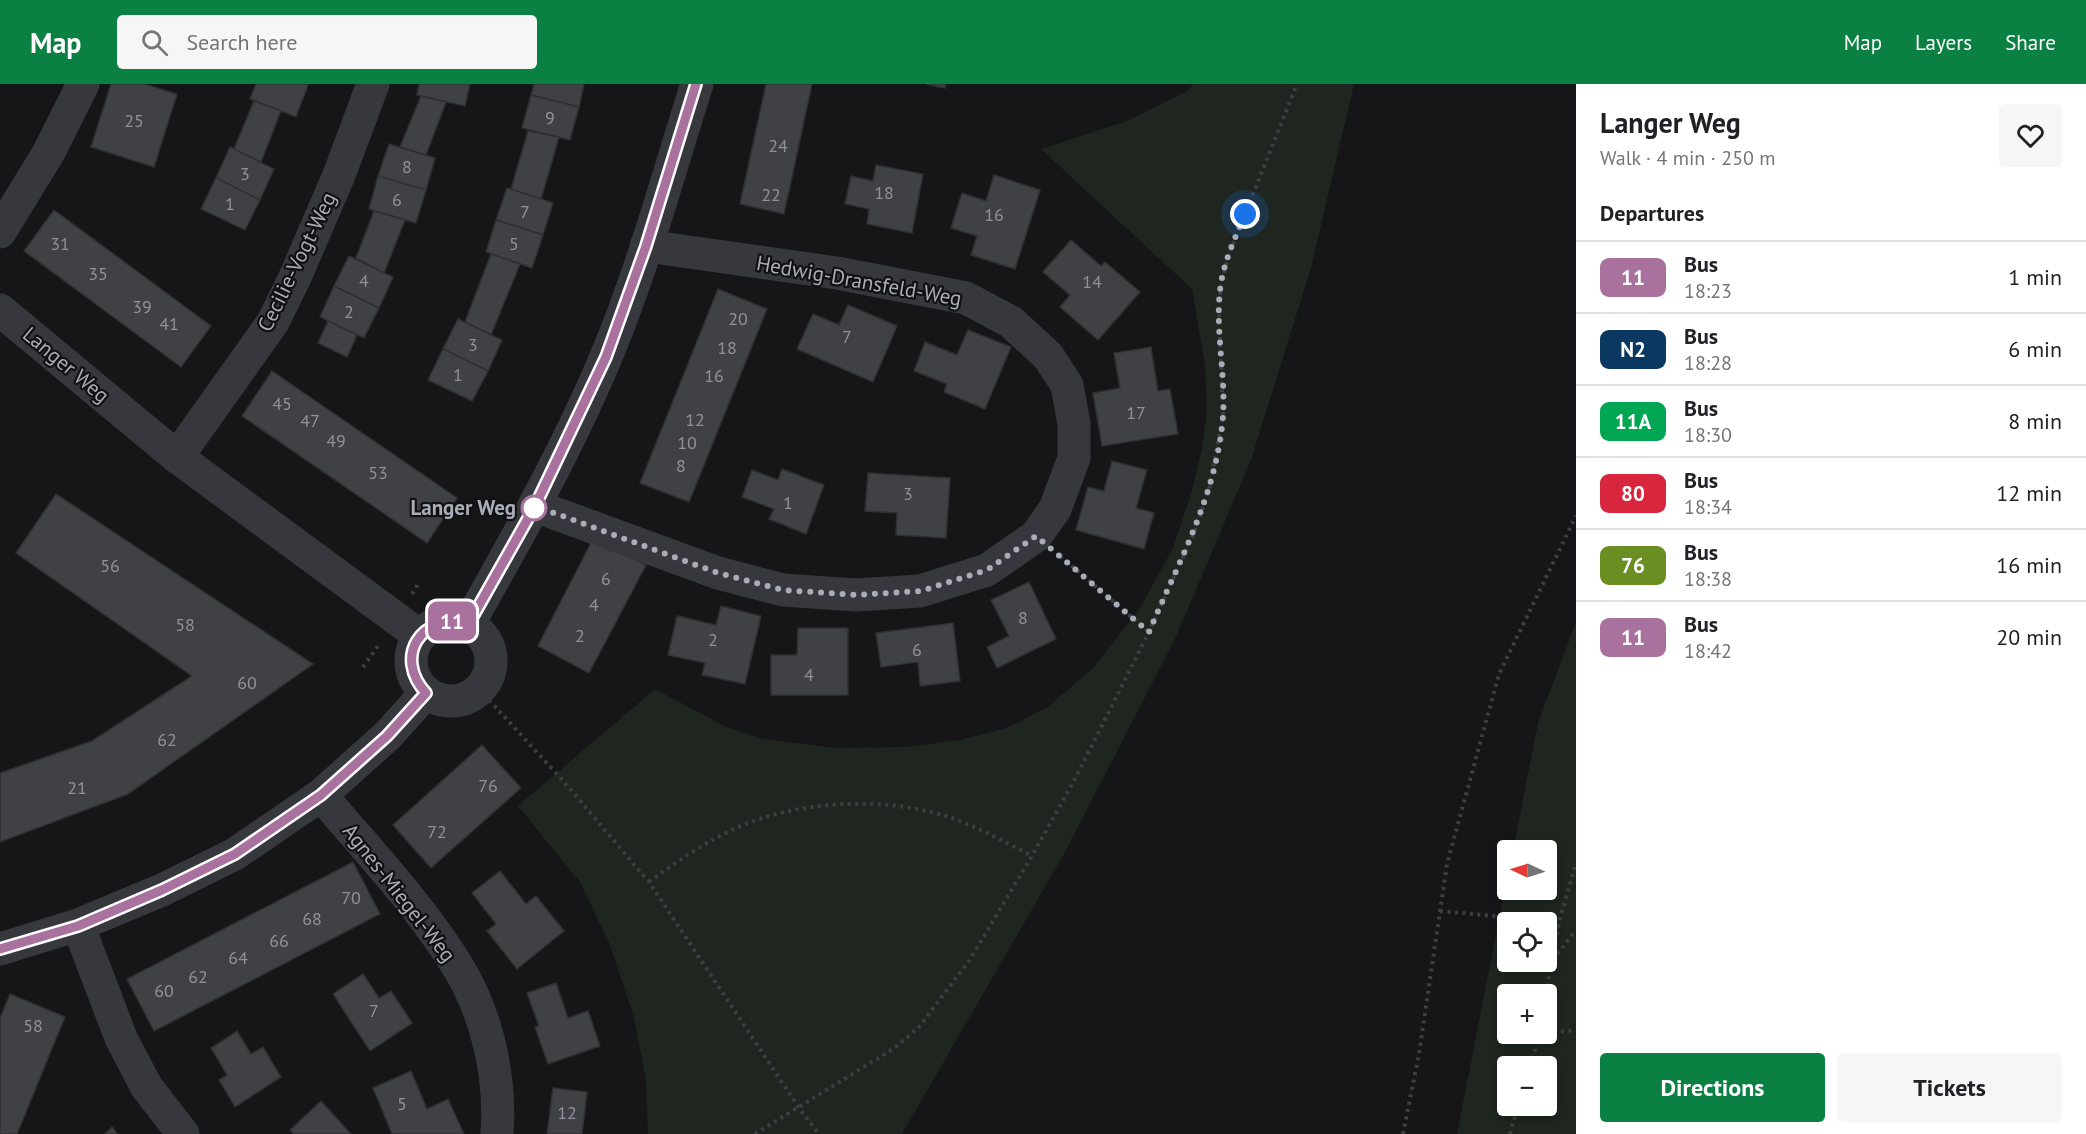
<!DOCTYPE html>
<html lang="en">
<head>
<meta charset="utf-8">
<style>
  :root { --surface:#fff; --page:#f6f6f6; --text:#202124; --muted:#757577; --line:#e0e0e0; --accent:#0b8043 }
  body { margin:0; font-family:"PT Sans",sans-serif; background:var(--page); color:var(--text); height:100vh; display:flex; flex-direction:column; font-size:22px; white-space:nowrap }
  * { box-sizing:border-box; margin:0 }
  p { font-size:20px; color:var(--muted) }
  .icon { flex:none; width:33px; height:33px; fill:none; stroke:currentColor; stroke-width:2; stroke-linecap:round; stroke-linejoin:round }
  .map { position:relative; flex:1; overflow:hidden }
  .sheet { display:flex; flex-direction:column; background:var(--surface); width:510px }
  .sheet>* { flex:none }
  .badge { padding:0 12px; border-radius:9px; font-size:21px; line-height:39px }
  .needle { width:39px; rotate:274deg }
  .fabs { position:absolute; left:1497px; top:756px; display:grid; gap:12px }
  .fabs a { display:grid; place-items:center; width:60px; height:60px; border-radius:6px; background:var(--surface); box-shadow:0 3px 9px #0003; font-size:30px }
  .you { position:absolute; width:30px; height:30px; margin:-15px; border:4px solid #fff; border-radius:50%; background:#1a73e8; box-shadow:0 0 0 9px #1a73e833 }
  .map>.badge { position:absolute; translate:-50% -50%; box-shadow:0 0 0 3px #fff }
  h2 { padding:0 24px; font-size:22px; line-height:54px }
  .round { display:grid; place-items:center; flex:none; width:63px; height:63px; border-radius:6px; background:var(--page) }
  .head { display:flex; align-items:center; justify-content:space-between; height:102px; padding:0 24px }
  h1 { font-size:28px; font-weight:600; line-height:45px }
  .cta { display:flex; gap:12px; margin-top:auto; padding:12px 24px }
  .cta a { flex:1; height:69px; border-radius:6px; background:var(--accent); color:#fff; font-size:24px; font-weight:600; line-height:69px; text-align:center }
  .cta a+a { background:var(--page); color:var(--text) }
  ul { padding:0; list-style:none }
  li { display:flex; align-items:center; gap:18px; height:72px; padding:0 24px; border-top:2px solid var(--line) }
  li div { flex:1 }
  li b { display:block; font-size:22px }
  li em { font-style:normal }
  li .badge { min-width:66px; font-weight:700; text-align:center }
  header { display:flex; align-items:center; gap:36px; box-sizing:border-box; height:84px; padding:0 30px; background:var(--accent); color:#fff }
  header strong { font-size:28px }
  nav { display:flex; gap:33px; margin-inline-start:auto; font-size:21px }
  .search { width:420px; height:54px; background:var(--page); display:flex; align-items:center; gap:15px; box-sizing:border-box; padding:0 21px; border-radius:6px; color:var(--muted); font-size:22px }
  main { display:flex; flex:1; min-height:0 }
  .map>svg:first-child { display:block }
  .green { fill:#1e261f; fill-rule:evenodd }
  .building { fill:#404145; stroke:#303034; stroke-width:1.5 }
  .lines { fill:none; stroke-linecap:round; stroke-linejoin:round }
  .path { stroke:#3d3f44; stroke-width:4; stroke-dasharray:3 4.5; stroke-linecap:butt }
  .minor { stroke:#37383d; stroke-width:33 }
  .line-casing { stroke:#fff; stroke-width:14 }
  .line { stroke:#a9719e; stroke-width:9 }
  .walk { stroke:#a8adb8; stroke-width:6; stroke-dasharray:0 10.8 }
  .stop-dot { fill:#fff; stroke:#a9719e; stroke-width:3 }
  .labels { text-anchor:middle; stroke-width:4.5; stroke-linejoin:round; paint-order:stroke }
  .number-label { font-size:18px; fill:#8e929b }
  .street-label { font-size:21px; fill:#a8adb8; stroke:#111113 }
  .stop-label { font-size:21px; font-weight:bold; fill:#a8adb8; stroke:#111113; text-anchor:end }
</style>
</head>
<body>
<header>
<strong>Map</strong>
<div class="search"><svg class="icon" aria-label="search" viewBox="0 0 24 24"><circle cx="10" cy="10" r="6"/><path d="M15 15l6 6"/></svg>Search here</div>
<nav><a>Map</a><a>Layers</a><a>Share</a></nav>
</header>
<main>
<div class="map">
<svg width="1576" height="1050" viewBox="0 0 1576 1050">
  <rect width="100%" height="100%" fill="#161618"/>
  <!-- green -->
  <g class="green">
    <path d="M1194,0H1354L1311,184L1251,376L1175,555L1064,770L902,1050H648L646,997L634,933L610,861L580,798L518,722L655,605L726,643L763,655L835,664L906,663L960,656L1007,644L1048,623L1093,584L1140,524L1173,464L1191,410L1202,365L1207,327L1205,280L1192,205L1041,65L1127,37L1185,8Z"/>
    <path d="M1576,538V1050H1457L1507,794L1508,806H1546V766H1513L1538,639ZM1546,838V878H1508V838ZM1508,910H1546V950H1508ZM1508,982H1546V1022H1508Z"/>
  </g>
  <!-- building -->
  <g class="building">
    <path d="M111,0H144L177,10L154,83L91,63Z"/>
    <path d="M256,0H305L308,1L296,33L250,15Z"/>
    <path d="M419,0H470L465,22L417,11Z"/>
    <path d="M534,0H584L579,23L531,11Z"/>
    <path d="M766,0H812L784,130L740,120Z"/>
    <path d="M926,0H946L945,4Z"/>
    <path d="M531,11L579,23L570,56L522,44Z"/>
    <path d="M421,12L446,18L426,71L400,63Z"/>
    <path d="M254,17L281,27L261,78L234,65Z"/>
    <path d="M528,47L559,53L541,115L511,105Z"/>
    <path d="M389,60L435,74L426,106L378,92Z"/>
    <path d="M230,63L274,85L260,116L216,94Z"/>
    <path d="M876,81L923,90L912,149L867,140L869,125L845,120L851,92L873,97Z"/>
    <path d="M994,91L1040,106L1015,185L971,171L977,152L951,144L962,109L986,117Z"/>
    <path d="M378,92L426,106L416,139L369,125Z"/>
    <path d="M216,94L260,116L245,146L201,125Z"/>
    <path d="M507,104L553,119L543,151L496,136Z"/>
    <path d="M54,126L211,242L181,283L24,167Z"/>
    <path d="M374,127L405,136L384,189L356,174Z"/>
    <path d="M496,136L543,151L532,184L486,168Z"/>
    <path d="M1071,156L1101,182L1105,178L1140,208L1098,256L1060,223L1070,211L1043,188Z"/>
    <path d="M491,170L520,180L491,251L465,238Z"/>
    <path d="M349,172L393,193L379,224L334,202Z"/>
    <path d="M334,202L379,224L364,254L320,233Z"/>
    <path d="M718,205L767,225L689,418L640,399Z"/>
    <path d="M848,221L897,242L873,298L797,265L813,230L839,241Z"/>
    <path d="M458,235L502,256L488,287L443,265Z"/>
    <path d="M328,237L357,251L347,273L318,259Z"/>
    <path d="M968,246L1011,263L985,325L944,308L947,300L914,287L925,258L957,271Z"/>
    <path d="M1151,263L1158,307L1170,305L1178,350L1102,362L1093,309L1120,304L1114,269Z"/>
    <path d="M443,265L488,287L472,317L428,296Z"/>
    <path d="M272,287L457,414L427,459L242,332Z"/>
    <path d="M1112,377L1147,386L1136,424L1154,429L1144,465L1076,446L1088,403L1104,407Z"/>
    <path d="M782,385L824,401L806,450L769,435L774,425L742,413L752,386L778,396Z"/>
    <path d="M868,389L950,394L946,454L896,451L897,429L865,427Z"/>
    <path d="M56,410L313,580L128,710L0,758V689L92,657L192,592L16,469Z"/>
    <path d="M594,453L646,481L589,589L538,562Z"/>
    <path d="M1029,498L1056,555L997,584L987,563L1009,552L991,516Z"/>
    <path d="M721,522L761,532L745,600L702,591L705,579L668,571L677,532L716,541Z"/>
    <path d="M953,539L960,597L920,602L918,578L881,583L876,549Z"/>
    <path d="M798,544H848V611H771V571H797Z"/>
    <path d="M482,661L521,704L431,784L393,741Z"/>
    <path d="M353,778L380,830L154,947L127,895Z"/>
    <path d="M500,787L526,820L536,812L564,847L517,885L487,847L496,840L472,809Z"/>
    <path d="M363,890L379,914L391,907L412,939L370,967L333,910Z"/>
    <path d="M556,899L568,934L588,927L600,962L548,980L535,943L539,942L527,909Z"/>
    <path d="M10,910L65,933L17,1050H0V934Z"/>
    <path d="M237,947L251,970L263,963L281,993L235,1023L219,996L227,991L211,964Z"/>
    <path d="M411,987L427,1025L448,1015L464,1050H392L373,1004Z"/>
    <path d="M553,1004L587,1008L582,1050H547Z"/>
    <path d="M321,1017L351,1050H294L290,1046Z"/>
    <path d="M112,1043L118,1050H105Z"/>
  </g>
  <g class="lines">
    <!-- path -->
    <g class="path">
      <path d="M1060,472L1149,548"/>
      <path d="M412,510L418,500"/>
      <path d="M363,583L380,559"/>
      <path d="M479,605L565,699L649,798L799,1024L819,1050"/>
      <path d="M649,798C676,778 704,759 734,745C797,716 884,712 949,733C978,743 1005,758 1032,772"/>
      <path d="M1440,827L1559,838"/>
      <path d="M1553,876L1576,846"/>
      <path d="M1546,910L1559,838L1576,779"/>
      <path d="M1546,949L1576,946"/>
      <path d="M1530,982L1540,950"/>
      <path d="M755,1050L893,965L919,943L969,877L1032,772L1076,693L1149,548L1195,447L1209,406L1223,331L1219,228L1221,199L1228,173L1297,0"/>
      <path d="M1403,1050L1419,970L1447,780L1499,590L1576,432"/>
      <path d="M1510,1050L1518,1022"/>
    </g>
    <!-- minor -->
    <g class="minor">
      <path d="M0,148L49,68L83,0"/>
      <path d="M0,226L177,373L420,552"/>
      <path d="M177,373L273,238L296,191L339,91L373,0"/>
      <path d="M535,422L718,489L783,506L856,511L920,507L987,486L1036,452L1055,425L1074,374V340L1067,301L1048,272L1011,238L966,214L837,189L646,162"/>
      <circle cx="451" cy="577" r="40"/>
      <path d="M468,541C517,454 567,366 606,273C643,185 668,91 697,0"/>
      <path d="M321,711C368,767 420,821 458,883C488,932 501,994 497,1050"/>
      <path d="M78,841L121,954L146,1002L183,1050"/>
      <path d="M0,865L78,841L162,806L235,770L321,711L387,652L426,609"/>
    </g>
  </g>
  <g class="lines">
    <defs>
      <path id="line" d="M0,865L78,842L162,806L235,770L321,711L387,652L426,609C393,573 421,528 468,541L535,422L606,273L646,162L696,0"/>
    </defs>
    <!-- line casing -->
    <use href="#line" class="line-casing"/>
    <!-- line -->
    <use href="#line" class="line"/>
    <!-- walk -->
    <path class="walk" d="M534,424L535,422L718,489L783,506L856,511L921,507L987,486L1036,452L1149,548C1179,477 1217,410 1223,332C1226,288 1214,243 1221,199C1225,175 1236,152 1245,130"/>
  </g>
  <!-- markers -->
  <circle class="stop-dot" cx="534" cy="424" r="12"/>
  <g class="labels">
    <!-- number labels -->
    <g class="number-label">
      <text x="550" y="40">9</text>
      <text x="134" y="43">25</text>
      <text x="778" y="68">24</text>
      <text x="407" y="89">8</text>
      <text x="245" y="96">3</text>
      <text x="884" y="115">18</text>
      <text x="771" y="117">22</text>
      <text x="397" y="122">6</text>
      <text x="230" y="126">1</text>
      <text x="525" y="134">7</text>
      <text x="994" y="137">16</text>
      <text x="60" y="166">31</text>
      <text x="514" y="166">5</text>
      <text x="98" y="196">35</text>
      <text x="364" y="203">4</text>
      <text x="1092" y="204">14</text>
      <text x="142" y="229">39</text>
      <text x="349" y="234">2</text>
      <text x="738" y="241">20</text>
      <text x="169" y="246">41</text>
      <text x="847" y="259">7</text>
      <text x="473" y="267">3</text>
      <text x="727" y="270">18</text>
      <text x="458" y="297">1</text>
      <text x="714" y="298">16</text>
      <text x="282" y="326">45</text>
      <text x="1136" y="335">17</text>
      <text x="695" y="342">12</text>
      <text x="310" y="343">47</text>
      <text x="336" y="363">49</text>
      <text x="687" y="365">10</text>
      <text x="681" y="388">8</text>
      <text x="378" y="395">53</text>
      <text x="908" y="416">3</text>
      <text x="788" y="425">1</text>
      <text x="110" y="488">56</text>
      <text x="606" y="501">6</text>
      <text x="594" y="527">4</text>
      <text x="1023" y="540">8</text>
      <text x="185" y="547">58</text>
      <text x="580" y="558">2</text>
      <text x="713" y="562">2</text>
      <text x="917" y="572">6</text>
      <text x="809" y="597">4</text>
      <text x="247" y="605">60</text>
      <text x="167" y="662">62</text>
      <text x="488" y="708">76</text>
      <text x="77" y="710">21</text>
      <text x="437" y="754">72</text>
      <text x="351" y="820">70</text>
      <text x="312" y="841">68</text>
      <text x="279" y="863">66</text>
      <text x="238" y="880">64</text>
      <text x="198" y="899">62</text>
      <text x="164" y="913">60</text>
      <text x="374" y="933">7</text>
      <text x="33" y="948">58</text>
      <text x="402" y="1026">5</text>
      <text x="567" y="1035">12</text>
    </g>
    <!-- street labels -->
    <g class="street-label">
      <text transform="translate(297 178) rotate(-64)" y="7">Cecilie-Vogt-Weg</text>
      <text transform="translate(859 197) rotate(10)" y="7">Hedwig-Dransfeld-Weg</text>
      <text transform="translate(66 281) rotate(40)" y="7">Langer Weg</text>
      <text transform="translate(399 809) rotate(52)" y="7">Agnes-Miegel-Weg</text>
    </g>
    <!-- stop labels -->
    <g class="stop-label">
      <text x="516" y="431">Langer Weg</text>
    </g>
  </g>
</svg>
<div class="fabs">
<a><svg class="needle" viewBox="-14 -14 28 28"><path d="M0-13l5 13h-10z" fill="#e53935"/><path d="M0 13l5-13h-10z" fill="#757577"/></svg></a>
<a><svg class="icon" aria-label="locate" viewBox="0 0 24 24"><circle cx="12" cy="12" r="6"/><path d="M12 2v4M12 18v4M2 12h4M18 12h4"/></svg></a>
<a>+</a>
<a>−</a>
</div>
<div class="you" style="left:1245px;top:130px"></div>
<b class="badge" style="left:452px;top:537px;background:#a9719e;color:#fff">11</b>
</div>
<section class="sheet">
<div class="head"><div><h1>Langer Weg</h1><p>Walk · 4 min · 250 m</p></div><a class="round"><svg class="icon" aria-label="heart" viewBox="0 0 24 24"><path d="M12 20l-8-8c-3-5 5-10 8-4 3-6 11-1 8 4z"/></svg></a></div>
<h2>Departures</h2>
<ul>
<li><span class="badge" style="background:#a9719e;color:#fff">11</span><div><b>Bus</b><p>18:23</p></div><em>1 min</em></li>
<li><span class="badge" style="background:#0b3861;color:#fff">N2</span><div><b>Bus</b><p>18:28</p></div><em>6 min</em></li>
<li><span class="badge" style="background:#00a651;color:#fff">11A</span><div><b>Bus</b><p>18:30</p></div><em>8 min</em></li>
<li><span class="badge" style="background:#d7263d;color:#fff">80</span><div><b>Bus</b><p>18:34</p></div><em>12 min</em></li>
<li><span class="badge" style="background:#6b8e23;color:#fff">76</span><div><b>Bus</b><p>18:38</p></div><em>16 min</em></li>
<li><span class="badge" style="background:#a9719e;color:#fff">11</span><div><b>Bus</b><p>18:42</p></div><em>20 min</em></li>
</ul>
<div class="cta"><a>Directions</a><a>Tickets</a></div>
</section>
</main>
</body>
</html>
